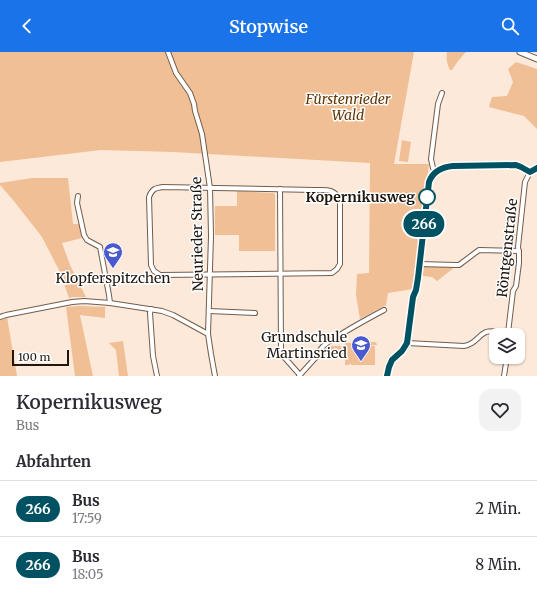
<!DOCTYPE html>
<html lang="de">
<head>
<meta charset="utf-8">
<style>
  :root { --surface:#fff; --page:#f2f2f3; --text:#2b2b33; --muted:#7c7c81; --line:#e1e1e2; --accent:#1a73e8 }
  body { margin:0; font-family:Merriweather,serif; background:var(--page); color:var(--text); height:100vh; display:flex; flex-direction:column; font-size:15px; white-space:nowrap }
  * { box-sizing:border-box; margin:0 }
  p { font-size:13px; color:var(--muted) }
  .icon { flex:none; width:22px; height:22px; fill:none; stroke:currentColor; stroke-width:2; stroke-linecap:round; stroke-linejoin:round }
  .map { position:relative; height:324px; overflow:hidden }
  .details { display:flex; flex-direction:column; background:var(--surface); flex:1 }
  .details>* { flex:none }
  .badge { padding:0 8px; border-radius:13px; font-size:14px; line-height:26px }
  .tools { position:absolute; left:489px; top:276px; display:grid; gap:8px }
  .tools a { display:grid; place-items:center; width:36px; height:36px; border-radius:8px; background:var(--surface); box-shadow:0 1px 3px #0004; font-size:20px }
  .scale { position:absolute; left:12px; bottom:10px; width:57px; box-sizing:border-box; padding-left:4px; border:2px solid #1e160f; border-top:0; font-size:11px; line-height:14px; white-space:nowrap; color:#1e160f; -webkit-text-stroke:3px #fff; paint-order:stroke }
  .map>.badge { position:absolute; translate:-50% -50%; box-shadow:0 0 0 2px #fff }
  h2 { padding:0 16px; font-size:15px; line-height:36px }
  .round { display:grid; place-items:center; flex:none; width:42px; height:42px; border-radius:12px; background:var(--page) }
  .headline { display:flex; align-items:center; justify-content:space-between; height:68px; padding:0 16px }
  h1 { font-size:19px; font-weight:600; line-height:30px }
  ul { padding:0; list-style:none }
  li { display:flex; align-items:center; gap:12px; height:56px; padding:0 16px; border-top:1px solid var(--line) }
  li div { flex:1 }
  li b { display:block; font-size:15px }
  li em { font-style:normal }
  li .badge { min-width:44px; font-weight:700; text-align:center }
  header { display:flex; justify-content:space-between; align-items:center; height:52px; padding:0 16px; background:var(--accent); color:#fff; font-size:18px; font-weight:600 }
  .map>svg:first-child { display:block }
  .green { fill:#f0bf95 }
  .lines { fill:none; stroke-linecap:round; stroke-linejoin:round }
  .minor-casing { stroke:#715d4c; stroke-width:6 }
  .major-casing { stroke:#715d4c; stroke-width:7 }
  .minor { stroke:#fff; stroke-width:4 }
  .major { stroke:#fff; stroke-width:5 }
  .line-casing { stroke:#fff; stroke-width:9 }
  .line { stroke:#005262; stroke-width:6 }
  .stop-dot { fill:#fff; stroke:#005262; stroke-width:2 }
  .labels { text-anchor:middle; stroke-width:3; stroke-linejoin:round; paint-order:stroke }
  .park-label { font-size:14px; font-style:italic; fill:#633807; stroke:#fff }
  .stop-label { font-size:14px; font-weight:bold; fill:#1e160f; stroke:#fff; text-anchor:end }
  .street-label { font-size:14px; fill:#1e160f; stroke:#fff }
  .poi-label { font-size:14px; fill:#1e160f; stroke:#fff }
</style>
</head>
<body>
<header><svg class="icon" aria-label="back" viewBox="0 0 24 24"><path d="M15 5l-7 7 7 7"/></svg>Stopwise<svg class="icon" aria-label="search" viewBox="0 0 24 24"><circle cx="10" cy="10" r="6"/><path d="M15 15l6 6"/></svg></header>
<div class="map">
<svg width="537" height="324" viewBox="0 0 537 324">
  <rect width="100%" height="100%" fill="#fce9d9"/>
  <!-- green -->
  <g class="green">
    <path d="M0,0H414L394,112H429L413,237L388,241L386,253L360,267L356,243L357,222L369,221L370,111L173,100L101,98L0,110Z"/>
    <path d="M447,0H466L464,2L459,8L458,9L452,18H450C447,12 446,7 447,0Z"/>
    <path d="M516,10L537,17V77L524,64L489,55L492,45L507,44L513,30L508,17Z"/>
    <path d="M402,88L411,90L408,110L399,109Z"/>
    <path d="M32,126H68L73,172H79L82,186L62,191L70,213L86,245H73L69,246L60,220L42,185L13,148L0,133V131Z"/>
    <path d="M237,139L271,141H274L275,143V199H239V183H215V154H237Z"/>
    <path d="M424,214H453L455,215L437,229L432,225L423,224L421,222L422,216Z"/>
    <path d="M80,254L105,255V266L80,263L93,324H75L66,255Z"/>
    <path d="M7,265L17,324H0V268Z"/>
    <path d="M123,289L128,324H119L116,298L109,291Z"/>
    <path d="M376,290L377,293H364L375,294V313H351V311L349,313H345V307L349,308L347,306H345V291Z"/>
    <rect x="329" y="294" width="15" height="8"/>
  </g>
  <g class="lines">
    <defs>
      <g id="minor">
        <path d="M168,0L176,21L190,41L194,52L195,59L202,82L210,136L211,184L208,282L211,302L215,324"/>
        <path d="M435,120L433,116L431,107L438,52L442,41"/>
        <path d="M163,135L314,138C326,138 335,136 340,149V212L337,217L332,221L160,223L154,219L151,213L149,145C152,137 155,136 163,135Z"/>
        <path d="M280,137L281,298L284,305L300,323"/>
        <path d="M78,144L77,151L84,183L87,188L100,195L109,243L110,251"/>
        <path d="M419,212L456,213H459L479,198L519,199"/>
        <path d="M151,257L150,261L153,304L157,324"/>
        <path d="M209,259L255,261"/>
        <path d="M0,265L6,263L72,250L84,249L110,251L162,259L173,263L208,282"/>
        <path d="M509,283L508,281L513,239L516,234L519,211V202L518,195L525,130L530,120L537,116"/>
        <path d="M407,291L464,294C476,292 477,284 486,280C492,278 502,280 508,281"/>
        <path d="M299,324L318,303C319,298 323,294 327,291C331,287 336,286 340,283C354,274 369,266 384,258"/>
        <path d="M387,324L389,315L392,308L402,299L407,291L413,245L416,238L418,226L429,130C433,119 442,115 453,114L516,113L521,115L530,120"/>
        <path d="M504,324L507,305"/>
      </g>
      <path id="major" d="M520,0L537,7"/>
    </defs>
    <!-- minor casing -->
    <use href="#minor" class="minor-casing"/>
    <!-- major casing -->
    <use href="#major" class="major-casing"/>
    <!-- minor -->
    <use href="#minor" class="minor"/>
    <!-- major -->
    <use href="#major" class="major"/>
  </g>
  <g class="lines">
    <defs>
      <path id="line" d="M387,324L389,315L392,308L402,299L407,291L413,245L416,238L418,226L429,130C433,119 442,115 453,114L516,113L521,115L530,120L537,116"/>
    </defs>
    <!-- line casing -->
    <use href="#line" class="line-casing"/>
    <!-- line -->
    <use href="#line" class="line"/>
  </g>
  <!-- icons -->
  <defs>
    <symbol id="school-pin" viewBox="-11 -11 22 30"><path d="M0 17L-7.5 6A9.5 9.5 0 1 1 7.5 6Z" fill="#4959ce" stroke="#fff"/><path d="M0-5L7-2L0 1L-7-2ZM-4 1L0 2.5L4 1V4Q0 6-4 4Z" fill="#fff"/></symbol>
  </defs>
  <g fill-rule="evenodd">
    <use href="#school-pin" x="102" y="189" width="22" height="30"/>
    <use href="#school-pin" x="350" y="282" width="22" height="30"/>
  </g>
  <!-- markers -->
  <circle class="stop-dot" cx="427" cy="145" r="8"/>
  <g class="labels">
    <!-- park labels -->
    <g class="park-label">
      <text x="348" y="52">Fürstenrieder<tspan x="348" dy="16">Wald</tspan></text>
    </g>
    <!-- stop labels -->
    <g class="stop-label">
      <text x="415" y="150">Kopernikusweg</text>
    </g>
    <!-- street labels -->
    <g class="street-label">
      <text transform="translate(197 182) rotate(-91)" y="5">Neurieder Straße</text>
      <text transform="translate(507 196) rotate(-84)" y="5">Röntgenstraße</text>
    </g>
    <!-- poi labels -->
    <g class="poi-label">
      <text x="113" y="231">Klopferspitzchen</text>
      <text x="347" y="290" text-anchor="end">Grundschule<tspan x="347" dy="16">Martinsried</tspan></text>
    </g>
  </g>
</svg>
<div class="tools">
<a><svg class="icon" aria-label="layers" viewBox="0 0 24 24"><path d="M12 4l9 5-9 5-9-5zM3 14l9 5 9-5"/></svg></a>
</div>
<div class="scale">100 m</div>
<b class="badge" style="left:424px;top:172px;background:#005262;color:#fff">266</b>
</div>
<section class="details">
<div class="headline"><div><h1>Kopernikusweg</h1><p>Bus</p></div><a class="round"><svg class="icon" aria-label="heart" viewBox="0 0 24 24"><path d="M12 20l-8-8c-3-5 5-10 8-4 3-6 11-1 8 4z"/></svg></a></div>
<h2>Abfahrten</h2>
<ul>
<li><span class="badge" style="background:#005262;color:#fff">266</span><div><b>Bus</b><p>17:59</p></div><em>2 Min.</em></li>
<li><span class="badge" style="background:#005262;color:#fff">266</span><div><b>Bus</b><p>18:05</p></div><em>8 Min.</em></li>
</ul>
</section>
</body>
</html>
